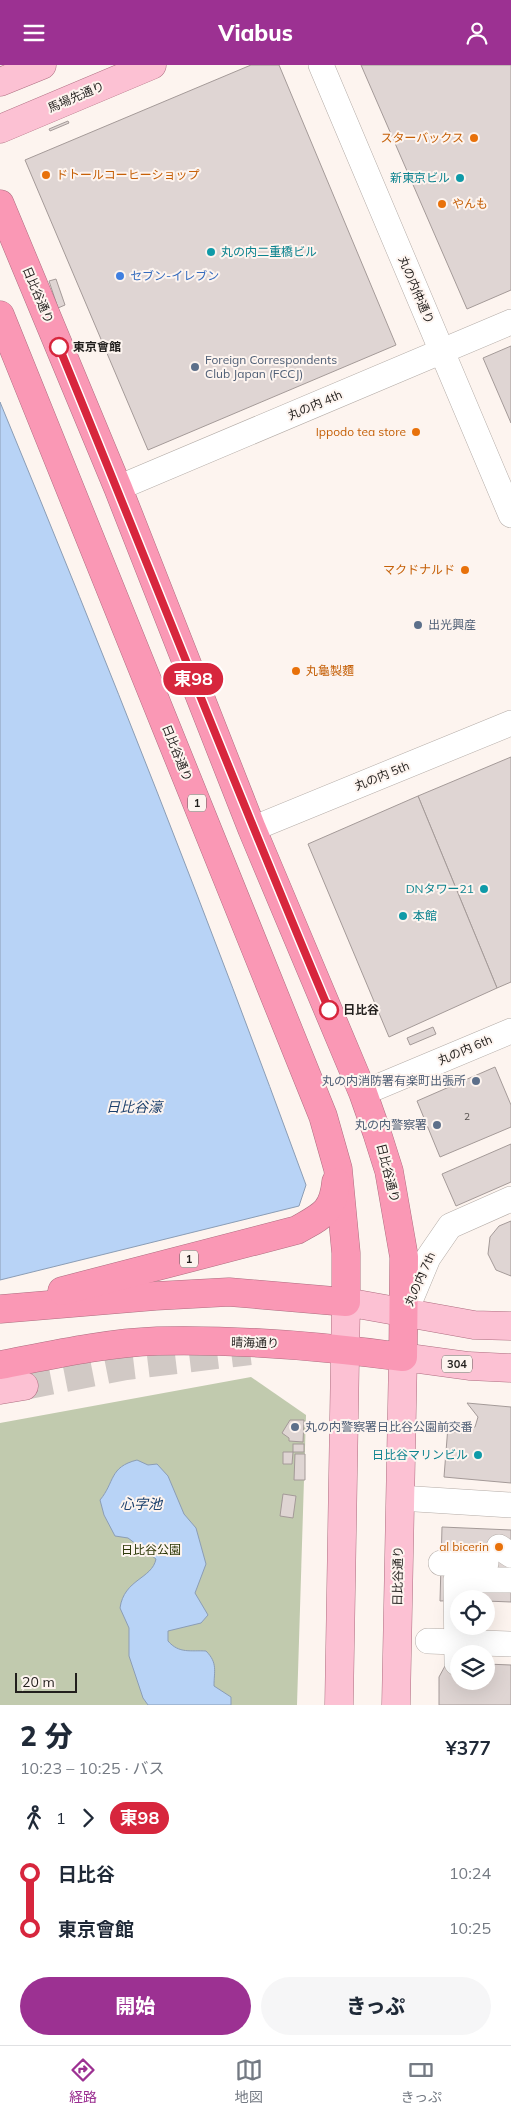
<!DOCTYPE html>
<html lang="ja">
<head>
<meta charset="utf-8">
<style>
  :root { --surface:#fff; --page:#f6f6f7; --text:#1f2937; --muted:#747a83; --line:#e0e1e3; --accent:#9c3192 }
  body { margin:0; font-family:Mulish,"Noto Sans JP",sans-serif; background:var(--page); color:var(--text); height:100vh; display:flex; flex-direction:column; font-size:19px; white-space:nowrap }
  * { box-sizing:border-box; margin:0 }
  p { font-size:16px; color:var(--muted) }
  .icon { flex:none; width:28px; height:28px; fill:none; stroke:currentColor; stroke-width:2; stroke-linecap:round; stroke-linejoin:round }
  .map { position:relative; height:1640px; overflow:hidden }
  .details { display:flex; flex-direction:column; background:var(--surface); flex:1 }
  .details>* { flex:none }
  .badge { padding:0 10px; border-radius:16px; font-size:18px; line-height:32px }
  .controls { position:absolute; left:450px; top:1525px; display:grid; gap:10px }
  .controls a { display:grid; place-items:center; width:45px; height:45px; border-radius:50%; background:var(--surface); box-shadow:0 5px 20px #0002; font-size:25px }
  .scale { position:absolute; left:15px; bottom:12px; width:62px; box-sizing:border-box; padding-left:5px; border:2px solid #221f1d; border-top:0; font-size:14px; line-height:18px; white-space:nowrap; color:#221f1d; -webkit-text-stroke:4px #fdf4ef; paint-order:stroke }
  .map>.badge { position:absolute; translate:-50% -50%; box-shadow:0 0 0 2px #fff }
  .legs { display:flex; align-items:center; gap:8px; height:55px; padding:0 20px; font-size:16px }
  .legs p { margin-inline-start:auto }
  .head { display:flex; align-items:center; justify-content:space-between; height:85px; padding:0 20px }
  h1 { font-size:28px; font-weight:800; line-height:38px }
  .action { display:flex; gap:10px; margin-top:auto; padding:10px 20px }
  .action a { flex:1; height:58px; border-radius:30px; background:var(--accent); color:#fff; font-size:20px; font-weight:800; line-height:58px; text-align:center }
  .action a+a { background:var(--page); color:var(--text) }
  ul { padding:0 20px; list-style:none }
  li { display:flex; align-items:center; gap:18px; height:55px; font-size:19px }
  li i { display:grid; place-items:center; width:8px; height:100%; margin:0 6px; background:currentColor }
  li i::after { content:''; width:12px; height:12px; margin:-6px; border:4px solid; border-radius:50%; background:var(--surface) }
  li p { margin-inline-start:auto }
  li:first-child i { background:linear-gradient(#0000 50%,currentColor 0) }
  li:last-child i { background:linear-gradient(currentColor 50%,#0000 0) }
  header { display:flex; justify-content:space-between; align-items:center; height:65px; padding:0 20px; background:var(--accent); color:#fff; font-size:22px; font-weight:800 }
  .dock { display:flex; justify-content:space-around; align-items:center; height:70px; border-top:1px solid var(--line); background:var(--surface); font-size:14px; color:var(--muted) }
  .dock a { display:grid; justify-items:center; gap:2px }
  .dock .active { color:var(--accent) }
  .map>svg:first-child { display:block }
  .green { fill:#c1caae }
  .water { fill:#b8d3f6; stroke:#8b9db5 }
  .building { fill:#dfd5d3; stroke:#a49a98 }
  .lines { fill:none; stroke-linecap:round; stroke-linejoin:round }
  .major-tunnel { stroke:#d1c9c5; stroke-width:28; stroke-dasharray:28 14; stroke-linecap:butt }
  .minor-casing { stroke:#b4aca7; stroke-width:26 }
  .major-casing { stroke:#ae6e80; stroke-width:29 }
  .highway-casing { stroke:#ae6e80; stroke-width:29 }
  .minor { stroke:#fff; stroke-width:25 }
  .major { stroke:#fcc1d3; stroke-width:28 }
  .highway { stroke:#fa98b5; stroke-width:28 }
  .line-1-casing { stroke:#fff; stroke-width:11 }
  .line-1 { stroke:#d7263d; stroke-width:8 }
  .food-dot { fill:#e8710a; stroke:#fdf4ef; stroke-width:2 }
  .culture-dot { fill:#0f9aa8; stroke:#fdf4ef; stroke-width:2 }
  .shop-dot { fill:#3f7fe0; stroke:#fdf4ef; stroke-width:2 }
  .stop-1-dot { fill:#fff; stroke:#d7263d; stroke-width:2.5 }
  .service-dot { fill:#5c6f8a; stroke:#fdf4ef; stroke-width:2 }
  .labels { text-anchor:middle; stroke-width:4; stroke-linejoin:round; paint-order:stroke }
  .number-label { font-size:10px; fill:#514c4a }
  .shield { fill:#fdf4ef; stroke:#645f5c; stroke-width:1 }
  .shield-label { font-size:11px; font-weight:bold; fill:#221f1d }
  .street-label { font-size:12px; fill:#221f1d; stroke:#fdf4ef }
  .food-label { font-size:12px; fill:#c56008; stroke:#fdf4ef; text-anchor:end }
  .culture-label { font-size:12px; fill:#0d838f; stroke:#fdf4ef; text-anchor:end }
  .shop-label { font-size:12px; fill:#366cbe; stroke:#fdf4ef; text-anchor:start }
  .stop-label { font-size:12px; font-weight:bold; fill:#221f1d; stroke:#fdf4ef; text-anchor:start }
  .service-label { font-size:12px; fill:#4e5e75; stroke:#fdf4ef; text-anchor:start }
  .park-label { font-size:12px; fill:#2b3605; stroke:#fdf4ef }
  .water-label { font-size:14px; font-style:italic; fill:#1b3f6c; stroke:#fdf4ef }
</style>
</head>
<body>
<header><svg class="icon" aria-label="menu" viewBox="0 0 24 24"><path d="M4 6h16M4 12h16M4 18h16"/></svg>Viabus<svg class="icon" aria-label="person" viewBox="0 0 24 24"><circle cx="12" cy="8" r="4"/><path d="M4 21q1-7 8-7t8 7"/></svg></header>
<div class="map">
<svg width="511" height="1640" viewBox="0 0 511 1640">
  <rect width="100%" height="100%" fill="#fdf4ef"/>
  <!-- green -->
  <path class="green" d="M251,1312L306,1350L297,1640H0V1358Z"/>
  <!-- water -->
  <g class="water">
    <path d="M0,337C107,596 210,857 306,1120L299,1141L0,1215Z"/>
    <path d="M137,1395L148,1400L157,1399L168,1411L184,1449L196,1463L206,1499L195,1528L208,1550L201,1558L168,1566V1576C179,1589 191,1585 206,1586C218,1598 214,1606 214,1621L231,1632V1640H148L143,1633L129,1591V1563L120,1543C124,1514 152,1514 156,1494L128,1473L115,1471L104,1450L100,1435C115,1417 109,1402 137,1395Z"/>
  </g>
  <!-- building -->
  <g class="building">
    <path d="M251,0H279L396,280L148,385L25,95Z"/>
    <path d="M361,0H511V225L467,244Z"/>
    <path d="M68,56L69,58L50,66L49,64Z"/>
    <path d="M56,214L65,240L58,243L49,216Z"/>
    <path d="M511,281V358L483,293Z"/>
    <path d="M511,692V917L497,923L418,731Z"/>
    <path d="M418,731L497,923L389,972L308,779Z"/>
    <path d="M433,962L436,969L410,980L407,973Z"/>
    <path d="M495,1002L511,1040V1062L440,1092L417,1036Z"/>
    <path d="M511,1079V1117L456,1141L442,1109Z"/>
    <path d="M511,1156V1211L496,1205L488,1189L490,1172L499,1161Z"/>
    <path d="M467,1338L511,1342V1418L444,1412L448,1361L454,1367L461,1368L475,1362L478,1352Z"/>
    <path d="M290,1355H304L303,1377L289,1376V1373L282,1368Z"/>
    <rect x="293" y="1379" width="11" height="8"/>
    <path d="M283,1387H293L292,1399H283Z"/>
    <path d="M295,1389H305V1415H294Z"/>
    <path d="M283,1429L296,1431L293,1453L280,1451Z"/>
    <path d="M442,1462L511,1465V1537L486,1536V1534L440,1536Z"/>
    <path d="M459,1597V1616H486V1599L511,1600V1640H439V1612L445,1601Z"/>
  </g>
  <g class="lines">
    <!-- major-tunnel -->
    <path class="major-tunnel" d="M24,1321L126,1301L250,1286"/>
    <defs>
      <g id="minor">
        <path d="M321,0L511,450"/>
        <path d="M118,423L511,257"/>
        <path d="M252,764L511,658"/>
        <path d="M363,1028L511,966"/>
        <path d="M405,1248L428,1193L450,1161L511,1134"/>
        <path d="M400,1433L511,1440"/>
        <path d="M499,1482L511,1490"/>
        <path d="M441,1498H486"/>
        <path d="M428,1576L511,1579"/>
        <path d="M457,1598L456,1515H511"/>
      </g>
      <g id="major">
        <path d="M0,17L42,0"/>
        <path d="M0,64L152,0"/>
        <path d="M0,1325L24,1321"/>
        <path d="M339,1640L346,1237L474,1260L511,1261"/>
        <path d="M396,1640L403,1292L469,1301L511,1303"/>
      </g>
      <g id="highway">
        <path d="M0,139L118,423L252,764L363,1028L377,1068L389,1106L404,1192L403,1292C321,1281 240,1274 157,1276C105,1278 52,1290 0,1300"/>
        <path d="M0,250L323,1051L338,1104L346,1188V1237L229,1227L155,1231L0,1244"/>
        <path d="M62,1226L297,1165C321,1151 333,1148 336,1117"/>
      </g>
    </defs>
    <!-- minor casing -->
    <use href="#minor" class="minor-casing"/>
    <!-- major casing -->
    <use href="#major" class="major-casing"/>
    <!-- highway casing -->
    <use href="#highway" class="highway-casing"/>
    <!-- minor -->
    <use href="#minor" class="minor"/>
    <!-- major -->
    <use href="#major" class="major"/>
    <!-- highway -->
    <use href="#highway" class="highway"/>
  </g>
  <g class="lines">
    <defs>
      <path id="line-1" d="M59,282C150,503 236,725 329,945"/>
    </defs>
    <!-- line-1 casing -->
    <use href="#line-1" class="line-1-casing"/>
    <!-- line-1 -->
    <use href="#line-1" class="line-1"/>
  </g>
  <!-- markers -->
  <g class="food-dot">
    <circle cx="474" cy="73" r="5"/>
    <circle cx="46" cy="110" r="5"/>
    <circle cx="442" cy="139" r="5"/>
    <circle cx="416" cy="367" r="5"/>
    <circle cx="465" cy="505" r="5"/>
    <circle cx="296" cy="606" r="5"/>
    <circle cx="499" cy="1482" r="5"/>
  </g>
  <g class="culture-dot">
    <circle cx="460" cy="113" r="5"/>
    <circle cx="211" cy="187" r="5"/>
    <circle cx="484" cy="824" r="5"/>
    <circle cx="403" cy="851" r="5"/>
    <circle cx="478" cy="1390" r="5"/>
  </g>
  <circle class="shop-dot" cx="120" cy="211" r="5"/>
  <g class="stop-1-dot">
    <circle cx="59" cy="282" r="9"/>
    <circle cx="329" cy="945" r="9"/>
  </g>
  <g class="service-dot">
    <circle cx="195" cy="302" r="5"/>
    <circle cx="418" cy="560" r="5"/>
    <circle cx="476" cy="1016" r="5"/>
    <circle cx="437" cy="1060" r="5"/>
    <circle cx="295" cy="1362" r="5"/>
  </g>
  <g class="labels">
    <!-- number labels -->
    <g class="number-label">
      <text x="467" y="1055">2</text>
    </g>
    <!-- shield labels -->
    <g class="shield">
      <rect x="188" y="729.5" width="18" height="17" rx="4"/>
      <rect x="180" y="1185.5" width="18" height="17" rx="4"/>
      <rect x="442" y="1290.5" width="30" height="17" rx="4"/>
    </g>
    <g class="shield-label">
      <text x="197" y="742">1</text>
      <text x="189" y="1198">1</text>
      <text x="457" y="1303">304</text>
    </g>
    <!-- street labels -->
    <g class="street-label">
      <text transform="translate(76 32) rotate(-23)" y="4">馬場先通り</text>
      <text transform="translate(416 225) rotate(67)" y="4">丸の内仲通り</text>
      <text transform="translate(38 230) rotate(67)" y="4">日比谷通り</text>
      <text transform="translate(315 340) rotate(-23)" y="4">丸の内 4th</text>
      <text transform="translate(177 688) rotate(68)" y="4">日比谷通り</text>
      <text transform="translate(382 711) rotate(-22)" y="4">丸の内 5th</text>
      <text transform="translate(465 985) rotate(-23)" y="4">丸の内 6th</text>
      <text transform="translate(388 1108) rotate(76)" y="4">日比谷通り</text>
      <text transform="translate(420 1214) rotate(-66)" y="4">丸の内 7th</text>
      <text transform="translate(255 1278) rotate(1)" y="4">晴海通り</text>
      <text transform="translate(398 1511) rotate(-89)" y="4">日比谷通り</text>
    </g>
    <!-- food labels -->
    <g class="food-label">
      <text x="464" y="77">スターバックス</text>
      <text x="56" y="114" text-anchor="start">ドトールコーヒーショップ</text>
      <text x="452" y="143" text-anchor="start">やんも</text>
      <text x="406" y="371">Ippodo tea store</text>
      <text x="455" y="509">マクドナルド</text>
      <text x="306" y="610" text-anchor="start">丸龜製麵</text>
      <text x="489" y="1486">al bicerin</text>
    </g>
    <!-- culture labels -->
    <g class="culture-label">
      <text x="450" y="117">新東京ビル</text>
      <text x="221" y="191" text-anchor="start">丸の内二重橋ビル</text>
      <text x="474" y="828">DNタワー21</text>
      <text x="413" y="855" text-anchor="start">本館</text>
      <text x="468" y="1394">日比谷マリンビル</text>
    </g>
    <!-- shop labels -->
    <g class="shop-label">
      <text x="130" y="215">セブン-イレブン</text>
    </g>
    <!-- stop labels -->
    <g class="stop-label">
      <text x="73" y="286">東京會館</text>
      <text x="343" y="949">日比谷</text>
    </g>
    <!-- service labels -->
    <g class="service-label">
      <text x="205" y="299">Foreign Correspondents<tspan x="205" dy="14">Club Japan (FCCJ)</tspan></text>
      <text x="428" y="564">出光興産</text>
      <text x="466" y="1020" text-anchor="end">丸の内消防署有楽町出張所</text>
      <text x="427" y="1064" text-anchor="end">丸の内警察署</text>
      <text x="305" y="1366">丸の内警察署日比谷公園前交番</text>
    </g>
    <!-- park labels -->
    <g class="park-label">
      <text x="151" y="1489">日比谷公園</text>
    </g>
    <!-- water labels -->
    <g class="water-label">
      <text x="134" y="1047">日比谷濠</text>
      <text x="141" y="1444">心字池</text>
    </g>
  </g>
</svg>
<div class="controls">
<a><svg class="icon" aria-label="locate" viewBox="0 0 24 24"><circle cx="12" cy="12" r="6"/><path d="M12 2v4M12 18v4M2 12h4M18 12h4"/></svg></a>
<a><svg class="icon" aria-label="layers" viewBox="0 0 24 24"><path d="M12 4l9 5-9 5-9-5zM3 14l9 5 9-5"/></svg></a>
</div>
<div class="scale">20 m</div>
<b class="badge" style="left:193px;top:614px;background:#d7263d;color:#fff">東98</b>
</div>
<section class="details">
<div class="head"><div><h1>2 分</h1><p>10:23 – 10:25 · バス</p></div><b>¥377</b></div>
<div class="legs"><svg class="icon" aria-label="walk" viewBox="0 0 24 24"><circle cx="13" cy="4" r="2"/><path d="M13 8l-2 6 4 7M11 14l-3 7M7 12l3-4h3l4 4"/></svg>1<svg class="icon" aria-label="forward" viewBox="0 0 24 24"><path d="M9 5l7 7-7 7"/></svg><b class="badge" style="background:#d7263d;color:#fff">東98</b></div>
<ul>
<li><i style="color:#d7263d"></i><b>日比谷</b><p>10:24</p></li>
<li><i style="color:#d7263d"></i><b>東京會館</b><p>10:25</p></li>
</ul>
<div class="action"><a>開始</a><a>きっぷ</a></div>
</section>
<nav class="dock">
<a class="active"><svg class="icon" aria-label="directions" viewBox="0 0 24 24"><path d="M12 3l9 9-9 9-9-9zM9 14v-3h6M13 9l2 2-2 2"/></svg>経路</a>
<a><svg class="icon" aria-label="map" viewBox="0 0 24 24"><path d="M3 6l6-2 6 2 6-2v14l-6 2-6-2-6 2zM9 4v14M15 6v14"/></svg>地図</a>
<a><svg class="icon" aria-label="tickets" viewBox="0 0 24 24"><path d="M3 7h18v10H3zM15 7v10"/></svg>きっぷ</a>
</nav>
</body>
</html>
